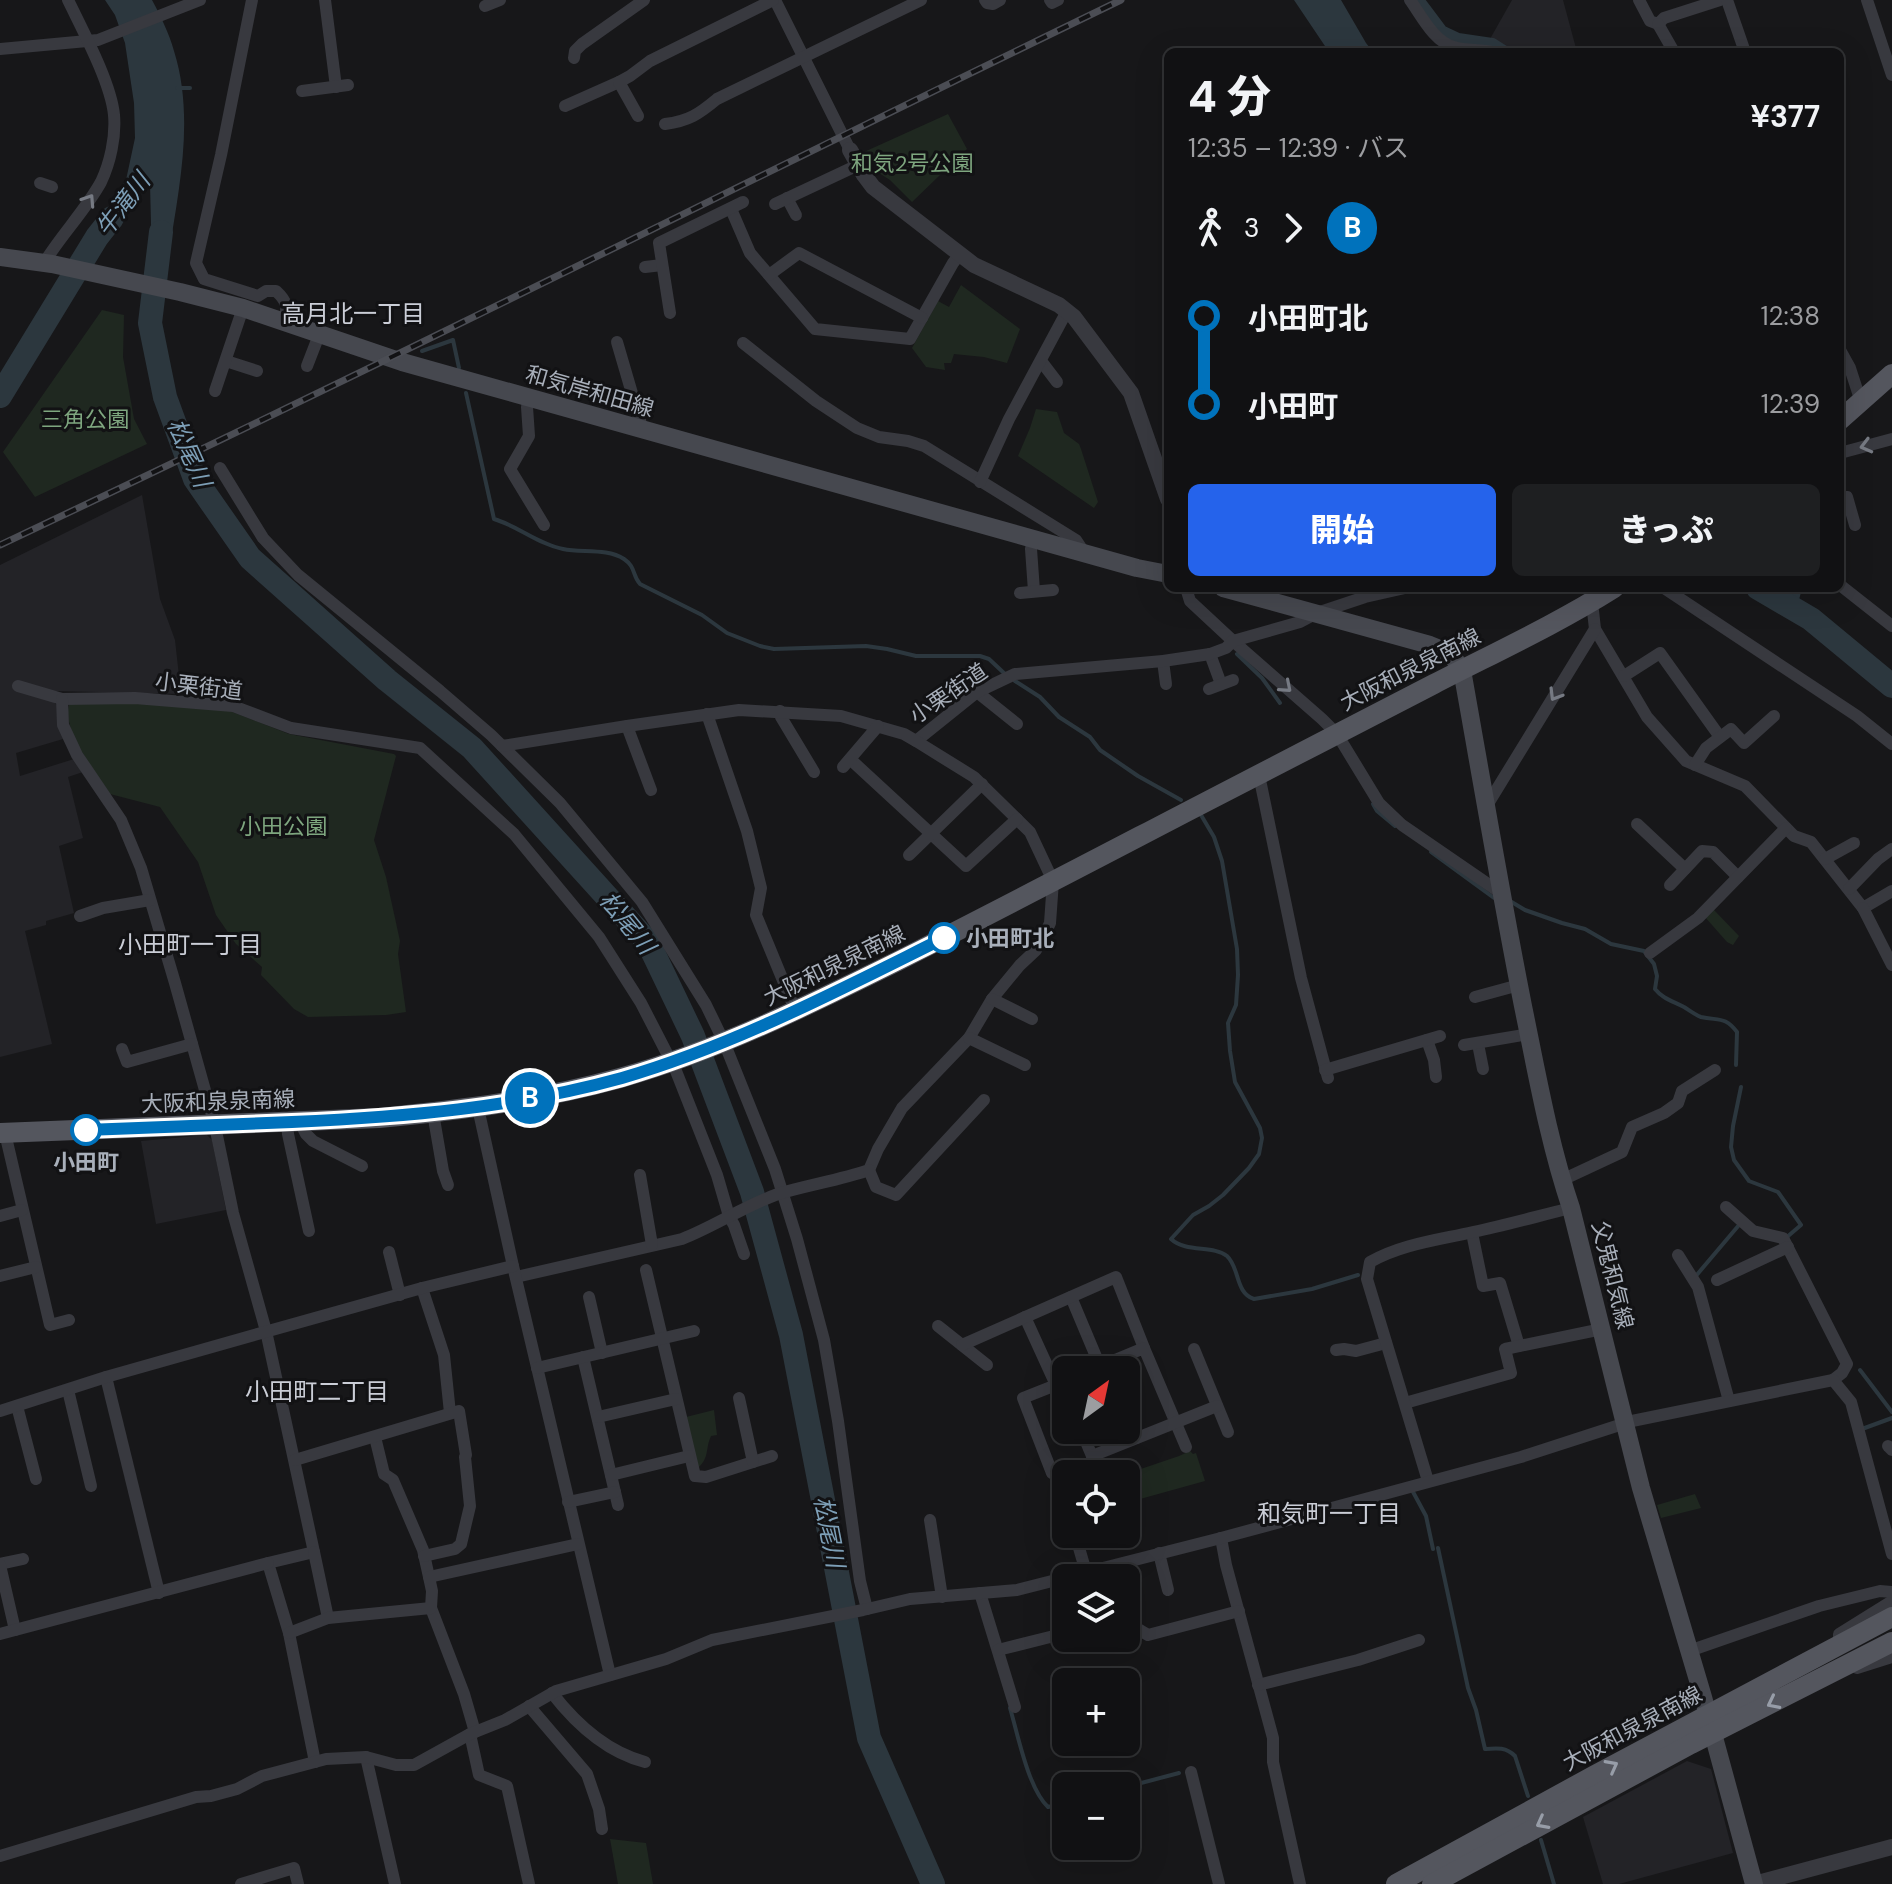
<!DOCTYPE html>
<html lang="ja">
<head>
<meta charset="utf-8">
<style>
  :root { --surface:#111113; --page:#1e1f21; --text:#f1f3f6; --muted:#9c9da0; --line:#303133; --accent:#2563eb }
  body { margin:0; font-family:"DM Sans","Noto Sans JP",sans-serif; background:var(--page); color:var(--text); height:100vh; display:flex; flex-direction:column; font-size:30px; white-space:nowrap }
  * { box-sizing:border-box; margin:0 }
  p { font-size:26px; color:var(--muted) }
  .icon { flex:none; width:44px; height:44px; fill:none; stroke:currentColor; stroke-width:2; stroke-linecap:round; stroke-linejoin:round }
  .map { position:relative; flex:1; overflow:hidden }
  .panel { position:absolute; left:1164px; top:48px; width:680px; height:544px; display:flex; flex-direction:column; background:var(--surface); border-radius:12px; box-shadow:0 8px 32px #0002,0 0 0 2px var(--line) }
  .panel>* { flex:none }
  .badge { padding:0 16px; border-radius:26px; font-size:28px; line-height:52px }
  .needle { width:52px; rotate:33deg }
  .buttons { position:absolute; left:1052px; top:1356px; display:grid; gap:16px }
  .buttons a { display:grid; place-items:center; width:88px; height:88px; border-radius:12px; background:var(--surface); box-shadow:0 8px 32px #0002,0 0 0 2px var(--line); font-size:40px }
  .map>.badge { position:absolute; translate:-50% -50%; box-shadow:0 0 0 4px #fff }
  .legs { display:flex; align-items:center; gap:12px; height:88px; padding:0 24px; font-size:26px }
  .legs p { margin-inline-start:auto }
  .head { display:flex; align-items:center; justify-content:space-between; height:136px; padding:0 24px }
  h1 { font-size:44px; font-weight:800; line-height:60px }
  .cta { display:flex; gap:16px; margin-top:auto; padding:16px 24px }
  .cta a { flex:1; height:92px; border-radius:12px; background:var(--accent); color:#fff; font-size:32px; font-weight:800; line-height:92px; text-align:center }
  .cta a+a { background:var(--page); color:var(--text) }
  ul { padding:0 24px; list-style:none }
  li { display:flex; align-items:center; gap:28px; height:88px; font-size:30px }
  li i { display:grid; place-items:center; width:12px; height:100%; margin:0 10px; background:currentColor }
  li i::after { content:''; width:20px; height:20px; margin:-10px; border:6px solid; border-radius:50%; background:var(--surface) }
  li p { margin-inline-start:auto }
  li:first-child i { background:linear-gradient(#0000 50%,currentColor 0) }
  li:last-child i { background:linear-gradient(currentColor 50%,#0000 0) }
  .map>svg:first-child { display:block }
  .built { fill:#232327 }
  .green { fill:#1f2820 }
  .water { fill:#2c373e }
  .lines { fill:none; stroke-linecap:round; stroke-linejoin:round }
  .stream { stroke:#2c373e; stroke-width:4 }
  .canal { stroke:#2c373e; stroke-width:14 }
  .river { stroke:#2c373e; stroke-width:24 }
  .minor { stroke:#38393f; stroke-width:12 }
  .tertiary { stroke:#38393f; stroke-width:16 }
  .secondary { stroke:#46484f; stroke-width:18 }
  .primary { stroke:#54565e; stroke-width:20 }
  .rail-casing { stroke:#4b4d54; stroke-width:7 }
  .rail { stroke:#121214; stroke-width:4; stroke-dasharray:12; stroke-linecap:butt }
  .oneway { stroke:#767a83 }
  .oneway2 { stroke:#979da8 }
  .line-1-casing { stroke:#fff; stroke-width:18 }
  .line-1 { stroke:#0072bc; stroke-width:12 }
  .stop-1-dot { fill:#fff; stroke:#0072bc; stroke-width:4 }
  .labels { text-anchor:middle; stroke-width:6; stroke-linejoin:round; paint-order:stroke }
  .park-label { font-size:22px; fill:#7ea67f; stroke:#121214 }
  .street-label { font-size:22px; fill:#a8afba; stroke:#121214 }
  .stop-label { font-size:22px; font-weight:bold; fill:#a8afba; stroke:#121214; text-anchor:start }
  .water-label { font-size:24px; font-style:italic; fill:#7d9fb7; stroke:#121214 }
  .neighbourhood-label { font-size:24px; fill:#cacdd6; stroke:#121214 }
</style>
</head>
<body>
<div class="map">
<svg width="1892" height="1884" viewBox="0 0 1892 1884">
  <rect width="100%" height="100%" fill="#171719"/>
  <!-- built -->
  <g class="built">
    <path d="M1512,0H1563L1577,52H1511L1490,39Z"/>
    <path d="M142,495L160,599L175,640L181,694L56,691L51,700L57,705L63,739L16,753L20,776L74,759L83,772L68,777L83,838L59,846L74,913L46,921V925L25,931L52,1044L0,1057V565Z"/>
    <path d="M207,1135L212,1140L226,1210L156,1224L141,1141Z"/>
    <path d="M1687,1761L1711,1769L1733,1853L1619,1884H1603L1583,1817Z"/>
  </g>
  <!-- green -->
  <g class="green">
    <path d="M948,114L967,149L912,202L890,180L879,173L864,152Z"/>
    <path d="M961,285L1020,329L1007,363L984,357L954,354L951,363H944L945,370L926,367L912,348L938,301L949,307Z"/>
    <path d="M102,310L124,315L123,357L134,419L147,444L35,497L3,452Z"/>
    <path d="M1036,409L1057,412L1064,433L1079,444L1081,449L1098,502L1094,508L1018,456L1030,428Z"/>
    <path d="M70,702H121L230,711L289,734L394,754L396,756L374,840L386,877L400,941L398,954L406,1012L386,1015L308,1017L294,1009L261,975L262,967L236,944L216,915L198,862L160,807L110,794C96,772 59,728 70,702Z"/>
    <path d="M1713,909L1739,936L1733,945L1727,942L1705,917Z"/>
    <path d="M714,1410L717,1435L711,1436C705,1449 710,1457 698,1468L686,1417Z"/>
    <path d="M1190,1451L1193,1454L1196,1453L1205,1481L1133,1501L1126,1487V1474L1179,1456Z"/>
    <path d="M1695,1494L1701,1508L1661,1518L1657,1505Z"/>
    <path d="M610,1839L646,1843L653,1884H618Z"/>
  </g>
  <!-- water -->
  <g class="water">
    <path d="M105,0H152C161,17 169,33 174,51C196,121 177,196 167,266L152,261L150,184L143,185L102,248L89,239L126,180L135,138L134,103L125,43L115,15Z"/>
    <path d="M1294,0H1341L1366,43L1373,52H1329Z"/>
  </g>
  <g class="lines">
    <!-- stream -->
    <g class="stream">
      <path d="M177,88H190"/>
      <path d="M422,351L453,340L459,368"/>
      <path d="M466,393L494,519C518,526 538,544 563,549C582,553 607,548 624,559C636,567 632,575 640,584L702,615L727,633L760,646L774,649L866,646L887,649L916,656H980L989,659L1005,674"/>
      <path d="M1237,654L1262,678L1280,703"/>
      <path d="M1015,681L1040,697L1059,717L1090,737L1100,750L1138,776L1181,800"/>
      <path d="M1373,804L1377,811L1395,826"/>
      <path d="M1201,815L1214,837L1222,861L1237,949L1238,975L1236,1005L1228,1023L1230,1051L1235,1082L1260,1128L1262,1138L1259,1154L1249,1168L1223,1195L1209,1206L1193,1215L1171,1239C1186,1253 1213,1245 1227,1256C1240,1268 1235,1293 1254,1299L1312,1289L1358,1275"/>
      <path d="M1431,852L1494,898"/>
      <path d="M1510,901L1525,910L1562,923L1585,929L1611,944L1644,951L1654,964L1657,976L1655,989C1663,999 1673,1001 1684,1007C1689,1010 1695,1015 1701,1017C1719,1021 1725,1016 1737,1032L1736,1065"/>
      <path d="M1741,1087L1733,1126L1731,1147L1734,1160L1749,1181L1778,1192L1801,1225L1787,1237"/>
      <path d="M1695,1277L1739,1225"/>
      <path d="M1860,1370L1892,1412"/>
      <path d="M1862,1429L1892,1418"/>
      <path d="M1412,1490L1426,1516L1433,1549"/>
      <path d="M1438,1548L1468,1688L1476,1710L1485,1749C1497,1748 1506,1747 1515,1756L1528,1796"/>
      <path d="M1010,1708C1018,1735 1028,1788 1048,1807L1066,1803"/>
      <path d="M1126,1787L1179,1773"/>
      <path d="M1541,1840L1554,1884"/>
    </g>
    <!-- canal -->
    <g class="canal">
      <path d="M1417,0L1441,32L1458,40L1492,45L1503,52"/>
      <path d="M1790,606L1795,588"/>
    </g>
    <!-- river -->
    <g class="river">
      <path d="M161,232L150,323L165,397L195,479L250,558L387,680L472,748L648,942L693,1036L752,1192L791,1335L869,1738L933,1884"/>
      <path d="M0,396L97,237L112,218"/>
      <path d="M1758,588L1811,619L1892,686"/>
    </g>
    <!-- minor -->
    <g class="minor">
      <path d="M252,0L221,155L196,263L204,279L258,296L266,291H276C287,301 289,308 283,321"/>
      <path d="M325,0L336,87"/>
      <path d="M775,0L850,150"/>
      <path d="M985,0L987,3L993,4L1000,0"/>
      <path d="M1050,0L1052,3L1058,0"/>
      <path d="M1410,0C1421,15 1434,42 1454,47C1466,51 1480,49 1493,52"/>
      <path d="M1639,0L1650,21L1658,24L1664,18L1720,0"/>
      <path d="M1727,0L1745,52"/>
      <path d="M1867,0L1892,75"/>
      <path d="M485,6L500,0"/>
      <path d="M1658,24L1674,52"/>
      <path d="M0,49L98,40L200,0"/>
      <path d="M574,58L575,51L582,44L644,0"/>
      <path d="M302,91L348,85"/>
      <path d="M565,106L619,82"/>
      <path d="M638,116L619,82L630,76L650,61L773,0"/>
      <path d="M665,124C689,121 699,114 717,99L921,0"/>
      <path d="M40,183L52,187"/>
      <path d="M787,198L796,215"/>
      <path d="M775,204L858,165"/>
      <path d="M731,209L750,253L815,329L910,339L953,263L960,254"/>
      <path d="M44,263C61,235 85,211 101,182C110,163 116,137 114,115C111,83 83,31 68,0"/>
      <path d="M645,267L662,265"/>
      <path d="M769,275L799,253L922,318"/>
      <path d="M670,313L659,243L743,202"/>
      <path d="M617,342L643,431"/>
      <path d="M743,343L816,401L857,428L879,437L908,441L924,446L1076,540L1084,552"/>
      <path d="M1840,350L1850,368L1861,402"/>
      <path d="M226,361L257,371"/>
      <path d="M1041,361L1057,382"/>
      <path d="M307,366L319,335"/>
      <path d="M215,391L243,308"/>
      <path d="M529,398L527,407L529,436L510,469L544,525"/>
      <path d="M1840,453L1892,439"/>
      <path d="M220,468L263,538L298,575L440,691L491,735L560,803L642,902L706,1005L724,1042L775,1169L797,1239L824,1340L838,1421L860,1581L867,1609"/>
      <path d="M980,482L1009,419L1067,311"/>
      <path d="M1840,498L1847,497L1855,525"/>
      <path d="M1033,539L1031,549L1034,591"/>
      <path d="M1840,585L1892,626"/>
      <path d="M1186,588L1190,601L1233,641L1322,719L1337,734L1379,803L1402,825L1501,893"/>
      <path d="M1664,588L1857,716L1892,744"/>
      <path d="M1020,593L1053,590"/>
      <path d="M1592,602L1595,629L1647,717L1686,761L1745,786L1794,836L1811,842L1863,908L1892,891"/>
      <path d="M1210,654L1221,684"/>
      <path d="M1163,661L1166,684"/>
      <path d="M1624,676L1660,653L1720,737"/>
      <path d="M18,686L62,699L135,698L233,706L291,728L420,748L514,834L599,937L641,1003L676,1071L717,1175L729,1216L734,1225L744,1254"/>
      <path d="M1209,689L1233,680"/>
      <path d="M977,692L1017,724"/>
      <path d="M62,699L63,725L77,755L121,820L141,868L175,983L215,1126L233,1213L266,1331L314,1552L268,1563L289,1633L315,1762"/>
      <path d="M780,711L781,717L814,772"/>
      <path d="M707,714L747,831L761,888L756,915L796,1012"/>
      <path d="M627,726L651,790"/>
      <path d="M916,741L977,692L1015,674L1163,661L1210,654L1226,648L1233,641L1300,622L1317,613L1365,597L1405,588"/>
      <path d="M502,746L627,726L739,710L841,716L904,734L916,741L974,777L1030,832L1053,881L1050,923L1044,936L1036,950L1020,965L992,999L969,1038L902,1108L878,1149L869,1170C840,1180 808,1185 778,1194C744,1206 715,1226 682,1239L516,1277"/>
      <path d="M850,759L966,866L1017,819"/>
      <path d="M1695,765L1706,748L1731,729L1744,743L1774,716"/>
      <path d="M843,767L878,726"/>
      <path d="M1259,775L1301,978L1328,1078"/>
      <path d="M1486,807L1595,629"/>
      <path d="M1637,824L1685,869"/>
      <path d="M909,855L982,784"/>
      <path d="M1825,859L1854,843"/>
      <path d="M1670,885L1702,851L1713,852L1738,877"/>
      <path d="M1849,889L1878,859L1892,849"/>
      <path d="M1863,908L1892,965"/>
      <path d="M80,916L103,908L150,900"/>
      <path d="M1650,953L1698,918L1786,828"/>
      <path d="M1475,997L1519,985"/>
      <path d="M992,999L1032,1019"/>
      <path d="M969,1038L1025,1065"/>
      <path d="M1427,1040L1434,1060L1436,1077"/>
      <path d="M1478,1044L1483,1069"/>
      <path d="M1464,1045L1529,1034"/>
      <path d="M122,1049L127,1062L192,1044"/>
      <path d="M1325,1070L1440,1036"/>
      <path d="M478,1108L513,1266L610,1675"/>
      <path d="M433,1113L443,1171L448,1185"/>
      <path d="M287,1122L288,1134L309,1231"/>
      <path d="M300,1122L306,1134L313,1141L362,1166"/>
      <path d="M5,1133L50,1325L69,1320"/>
      <path d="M869,1170L876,1187L896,1195L984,1100"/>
      <path d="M640,1175L652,1245"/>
      <path d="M1562,1180L1622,1152L1632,1127L1664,1113L1678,1103L1682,1091L1715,1070"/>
      <path d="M1726,1207L1753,1231L1783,1238L1847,1364L1842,1373L1833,1380"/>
      <path d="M0,1216L22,1210"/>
      <path d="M1472,1233L1483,1286L1500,1283L1519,1346"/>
      <path d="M389,1252L400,1295"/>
      <path d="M1678,1255L1698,1287L1729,1401"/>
      <path d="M646,1270L695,1476L706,1477L772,1456"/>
      <path d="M0,1276L36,1267"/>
      <path d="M1717,1280L1788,1247"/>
      <path d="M422,1288L444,1355L450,1413"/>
      <path d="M589,1297L602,1353"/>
      <path d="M1071,1297L1100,1366"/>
      <path d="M1025,1317L1056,1385"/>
      <path d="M938,1326L987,1365"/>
      <path d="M962,1345L1116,1277L1144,1348"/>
      <path d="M1194,1349L1228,1432"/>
      <path d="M1336,1350L1344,1349L1356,1351L1386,1343"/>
      <path d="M583,1357L618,1505"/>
      <path d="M537,1368L694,1331"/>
      <path d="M1091,1370L1144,1348L1186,1447"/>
      <path d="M106,1377L159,1593"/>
      <path d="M1066,1381L1023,1398L1052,1473L1059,1477L1066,1503"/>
      <path d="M68,1390L91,1486"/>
      <path d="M739,1398L753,1462"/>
      <path d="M1405,1403L1511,1373L1505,1349L1602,1329"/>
      <path d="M17,1406L36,1479"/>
      <path d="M0,1411L106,1377L272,1330L422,1288L513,1266"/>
      <path d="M1126,1414L1136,1438"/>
      <path d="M598,1417L676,1399"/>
      <path d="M1081,1430L1092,1456"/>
      <path d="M375,1437L384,1474L393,1480L423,1550L429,1577"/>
      <path d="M1888,1446L1892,1450"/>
      <path d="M295,1460L459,1411L466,1455L465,1457L470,1506L461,1544L455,1549L424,1556"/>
      <path d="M1067,1474L1095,1464L1092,1456L1217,1406"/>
      <path d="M611,1475L689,1456"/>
      <path d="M1428,1481L1367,1279L1370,1262C1402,1244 1438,1240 1473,1232C1506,1225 1538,1216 1571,1208"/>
      <path d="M568,1502L615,1492"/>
      <path d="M930,1520L942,1597"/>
      <path d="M1075,1534L1086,1572"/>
      <path d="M1221,1538L1226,1565L1273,1738V1762L1300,1884"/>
      <path d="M314,1552L328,1618"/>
      <path d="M1159,1553L1168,1590"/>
      <path d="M0,1564L23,1559"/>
      <path d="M0,1565L15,1630"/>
      <path d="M980,1593L1015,1707"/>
      <path d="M431,1608L464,1694L475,1732"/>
      <path d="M1126,1622L1148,1635L1239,1611"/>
      <path d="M289,1633L328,1618L431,1608L432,1591L429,1577L578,1544"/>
      <path d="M0,1634L268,1563"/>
      <path d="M1839,1642V1634L1892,1601"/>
      <path d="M998,1650L1066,1633"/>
      <path d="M1689,1651L1819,1606L1880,1591L1892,1592"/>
      <path d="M1857,1668L1892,1657"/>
      <path d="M1258,1685L1358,1660L1419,1640"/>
      <path d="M552,1693C576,1724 607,1752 645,1762"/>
      <path d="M529,1706L587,1774L599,1809L602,1829"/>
      <path d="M470,1734L479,1775L507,1786L529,1884"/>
      <path d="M366,1757L395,1884"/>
      <path d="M1191,1772L1219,1884"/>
      <path d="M0,1856L196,1797L211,1796L237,1789L262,1776L326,1759L366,1757L396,1765H414L470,1734L505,1720L556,1691L666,1659L712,1640L863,1610L910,1599L1017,1590L1221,1538L1521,1457L1632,1421L1833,1380L1851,1402L1892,1554"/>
      <path d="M241,1884L294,1868L298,1884"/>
    </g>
    <!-- tertiary -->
    <g class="tertiary">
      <path d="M850,150L864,175L873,187L974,265L1059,305L1074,317L1131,393L1168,499"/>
      <path d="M1754,1884L1892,1847"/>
    </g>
    <!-- secondary -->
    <g class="secondary">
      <path d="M0,257L52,264L180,292L243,308L402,362L1137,568L1168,574"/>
      <path d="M1223,588L1430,645L1450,653L1462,670C1482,782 1501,895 1523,1006C1537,1074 1549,1143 1571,1208L1641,1488L1703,1697L1754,1884"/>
    </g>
    <!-- primary -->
    <g class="primary">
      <path d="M1840,420L1892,374"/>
      <path d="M0,1133L379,1118C460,1110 541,1100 620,1078C716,1051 807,1006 896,962C997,911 1098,858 1198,806C1277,766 1355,724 1434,684C1494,653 1557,624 1614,588"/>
      <path d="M1396,1884L1595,1775L1892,1617"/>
      <path d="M1432,1884L1691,1744L1892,1642"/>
    </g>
    <defs>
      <path id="rail" d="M0,545C376,368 747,181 1121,0"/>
    </defs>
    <!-- rail casing -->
    <use href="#rail" class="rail-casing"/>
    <!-- rail -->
    <use href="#rail" class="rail"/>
  </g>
  <!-- one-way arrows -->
  <defs><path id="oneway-chevron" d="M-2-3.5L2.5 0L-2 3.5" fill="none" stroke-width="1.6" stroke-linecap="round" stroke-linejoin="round" transform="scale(2)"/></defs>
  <g class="oneway">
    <use href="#oneway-chevron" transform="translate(89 200) rotate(-57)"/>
    <use href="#oneway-chevron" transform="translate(1866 446) rotate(165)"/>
    <use href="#oneway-chevron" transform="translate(1286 687) rotate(41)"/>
    <use href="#oneway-chevron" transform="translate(1555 695) rotate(121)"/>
  </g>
  <g class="oneway2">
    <use href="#oneway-chevron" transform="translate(1773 1703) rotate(153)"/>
    <use href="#oneway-chevron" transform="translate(1612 1766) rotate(-28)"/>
    <use href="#oneway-chevron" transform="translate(1542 1823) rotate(152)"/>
  </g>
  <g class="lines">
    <defs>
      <path id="line-1" d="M86,1130C154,1128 223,1125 292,1122C403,1117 514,1108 622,1078C735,1045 839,990 944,938"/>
    </defs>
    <!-- line-1 casing -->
    <use href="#line-1" class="line-1-casing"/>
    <!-- line-1 -->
    <use href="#line-1" class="line-1"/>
  </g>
  <!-- markers -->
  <g class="stop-1-dot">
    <circle cx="944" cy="938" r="14"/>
    <circle cx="86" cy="1130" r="14"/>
  </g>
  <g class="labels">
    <!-- park labels -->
    <g class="park-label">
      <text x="912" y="171">和気2号公園</text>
      <text x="85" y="427">三角公園</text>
      <text x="283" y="834">小田公園</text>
    </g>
    <!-- street labels -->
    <g class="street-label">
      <text transform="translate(590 391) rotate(16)" y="8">和気岸和田線</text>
      <text transform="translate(1410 669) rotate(-27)" y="8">大阪和泉泉南線</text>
      <text transform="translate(199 686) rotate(7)" y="8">小栗街道</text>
      <text transform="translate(948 693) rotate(-34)" y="8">小栗街道</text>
      <text transform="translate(834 965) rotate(-26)" y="8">大阪和泉泉南線</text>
      <text transform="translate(218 1101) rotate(-2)" y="8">大阪和泉泉南線</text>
      <text transform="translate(1613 1275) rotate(76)" y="8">父鬼和気線</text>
      <text transform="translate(1632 1728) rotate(-28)" y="8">大阪和泉泉南線</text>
    </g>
    <!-- stop labels -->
    <g class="stop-label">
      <text x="966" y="946">小田町北</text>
      <text x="86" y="1170" text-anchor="middle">小田町</text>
    </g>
    <!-- water labels -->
    <g class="water-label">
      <text transform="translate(123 205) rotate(-53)" y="8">牛滝川</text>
      <text transform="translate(189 453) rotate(66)" y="8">松尾川</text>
      <text transform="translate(627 923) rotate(51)" y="8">松尾川</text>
      <text transform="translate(829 1532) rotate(79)" y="8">松尾川</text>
    </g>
    <!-- neighbourhood labels -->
    <g class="neighbourhood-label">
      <text x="353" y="322">高月北一丁目</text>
      <text x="190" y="953">小田町一丁目</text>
      <text x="317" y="1400">小田町二丁目</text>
      <text x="1329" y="1522">和気町一丁目</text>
    </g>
  </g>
</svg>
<div class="buttons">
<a><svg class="needle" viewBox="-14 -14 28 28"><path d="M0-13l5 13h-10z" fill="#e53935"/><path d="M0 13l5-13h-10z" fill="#9c9da0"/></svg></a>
<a><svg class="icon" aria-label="locate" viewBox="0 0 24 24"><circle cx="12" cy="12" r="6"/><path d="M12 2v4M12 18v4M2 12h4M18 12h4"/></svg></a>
<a><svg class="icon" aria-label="layers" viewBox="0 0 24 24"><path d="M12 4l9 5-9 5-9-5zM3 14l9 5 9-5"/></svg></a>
<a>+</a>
<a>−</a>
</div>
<b class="badge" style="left:530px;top:1098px;background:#0072bc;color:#fff">B</b>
<section class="panel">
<div class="head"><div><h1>4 分</h1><p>12:35 – 12:39 · バス</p></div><b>¥377</b></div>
<div class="legs"><svg class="icon" aria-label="walk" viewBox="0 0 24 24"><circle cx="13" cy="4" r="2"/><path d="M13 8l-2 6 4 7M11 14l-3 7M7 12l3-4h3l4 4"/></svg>3<svg class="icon" aria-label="forward" viewBox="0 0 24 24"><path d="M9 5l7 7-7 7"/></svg><b class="badge" style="background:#0072bc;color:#fff">B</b></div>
<ul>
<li><i style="color:#0072bc"></i><b>小田町北</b><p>12:38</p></li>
<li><i style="color:#0072bc"></i><b>小田町</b><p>12:39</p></li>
</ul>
<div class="cta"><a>開始</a><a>きっぷ</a></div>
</section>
</div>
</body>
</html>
